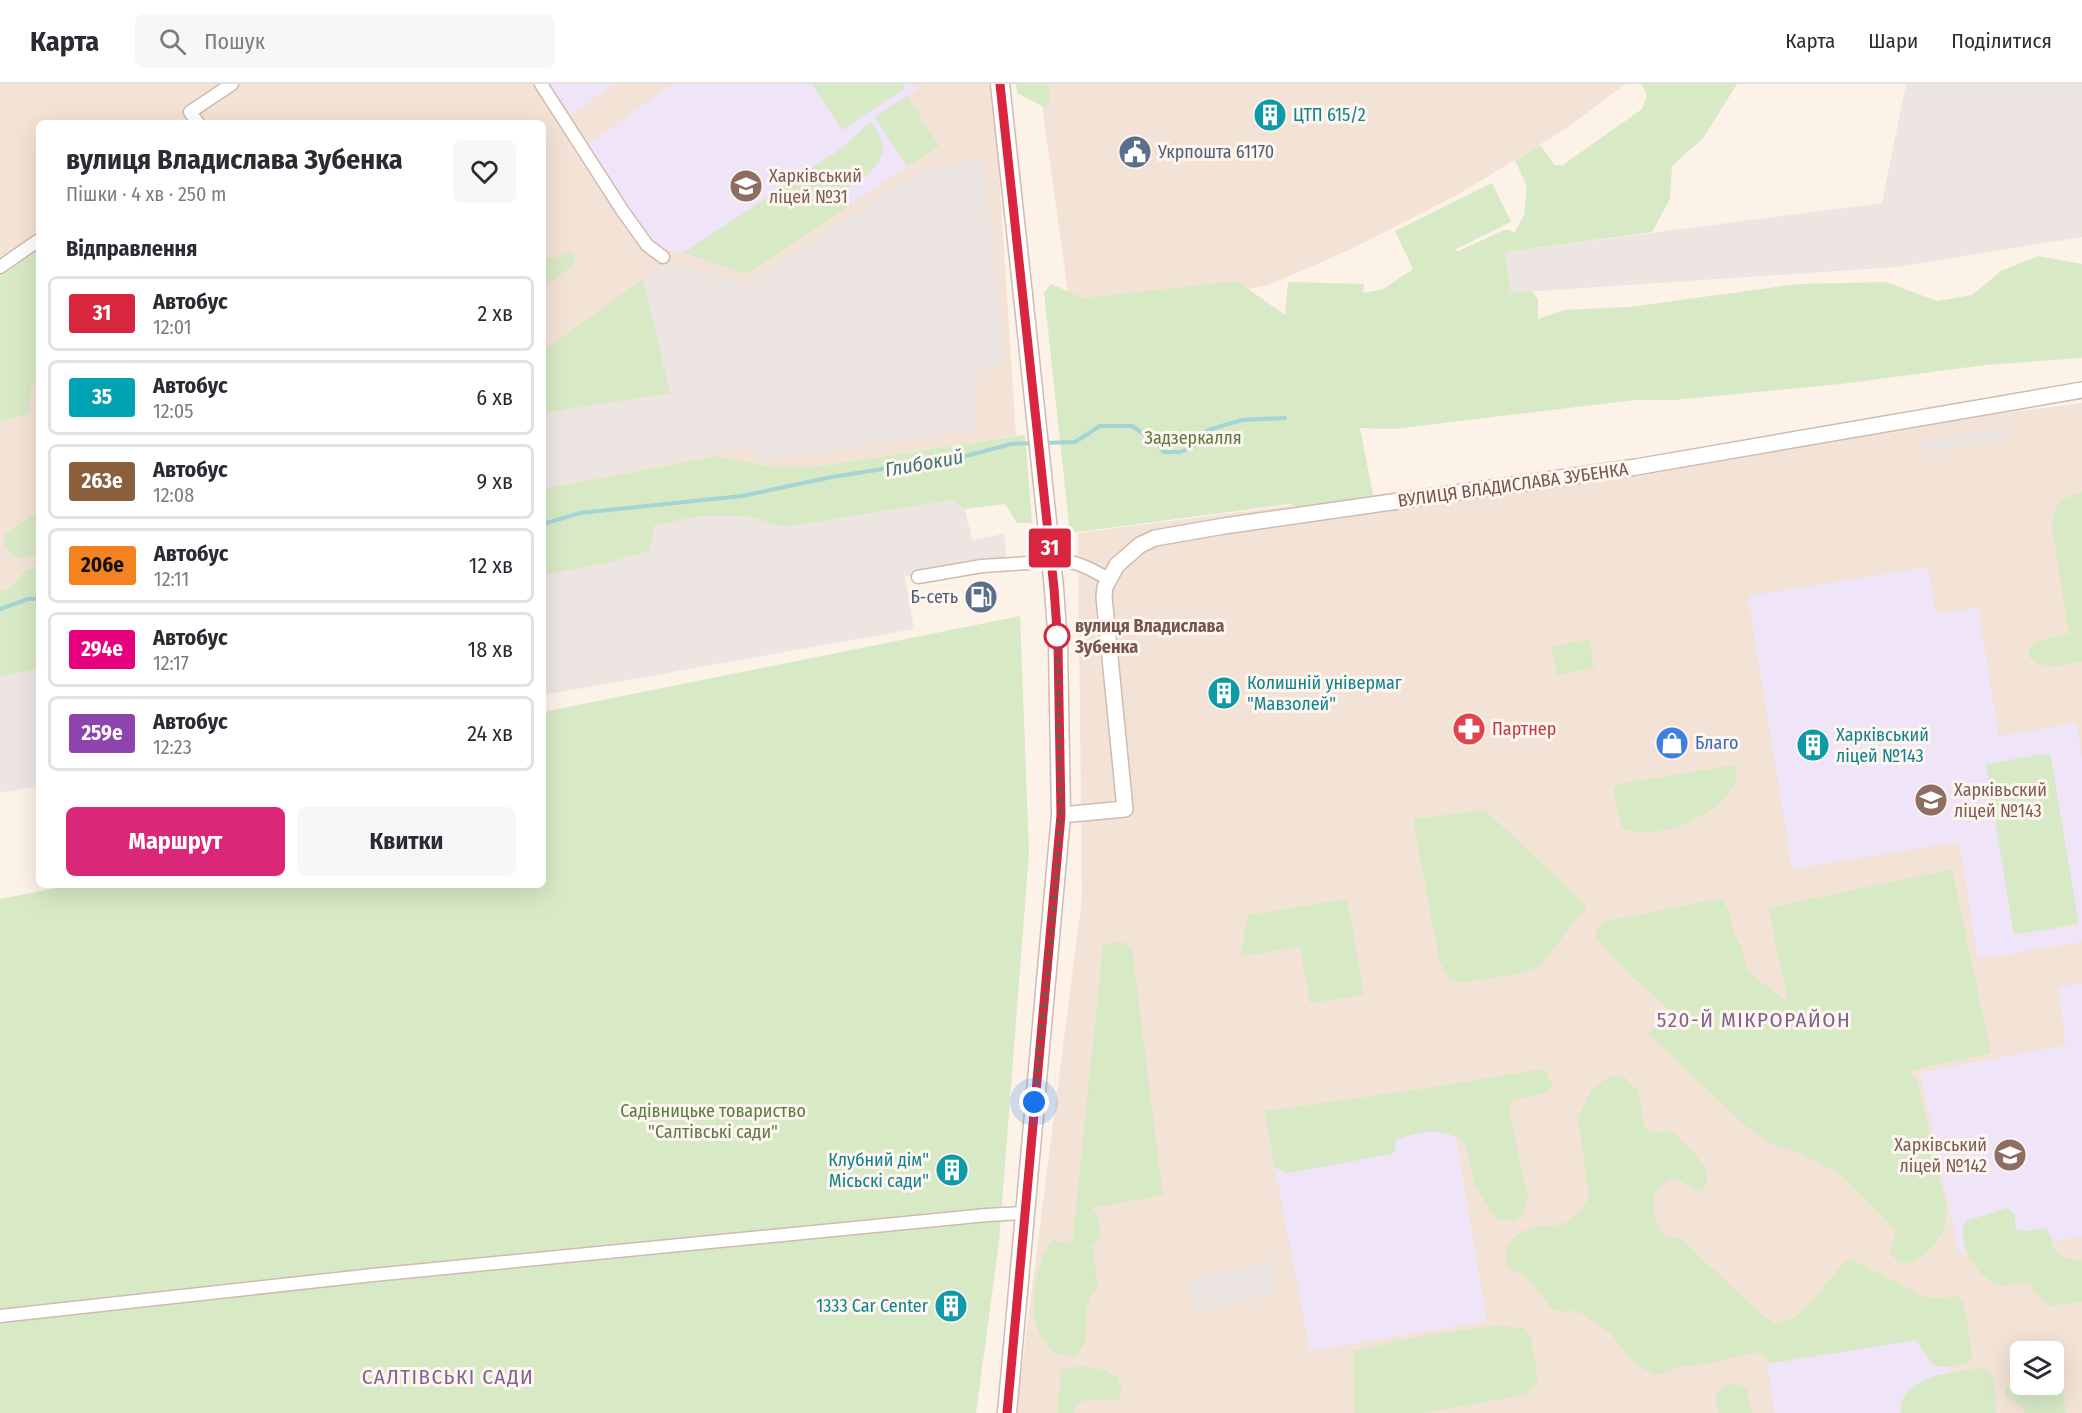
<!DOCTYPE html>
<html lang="uk">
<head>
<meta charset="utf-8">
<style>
  :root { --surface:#fff; --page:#f7f7f7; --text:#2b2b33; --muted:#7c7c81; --line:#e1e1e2; --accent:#db2777 }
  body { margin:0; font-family:"Fira Sans Condensed",sans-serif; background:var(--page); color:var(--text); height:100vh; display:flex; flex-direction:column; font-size:22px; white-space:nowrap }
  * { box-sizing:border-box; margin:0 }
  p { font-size:20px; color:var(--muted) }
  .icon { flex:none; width:33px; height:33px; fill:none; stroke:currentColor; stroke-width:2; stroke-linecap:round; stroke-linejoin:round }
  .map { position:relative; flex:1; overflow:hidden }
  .side { position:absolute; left:36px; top:36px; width:510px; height:768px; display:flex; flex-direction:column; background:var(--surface); border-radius:9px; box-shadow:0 6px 24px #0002 }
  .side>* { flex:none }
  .badge { padding:0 12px; border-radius:4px; font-size:21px; line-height:39px }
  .fabs { position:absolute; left:2010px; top:1257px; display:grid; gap:12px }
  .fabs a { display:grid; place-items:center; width:54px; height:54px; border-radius:9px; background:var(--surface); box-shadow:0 6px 24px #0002; font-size:30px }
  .you { position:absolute; width:30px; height:30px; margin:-15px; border:4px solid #fff; border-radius:50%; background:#1a73e8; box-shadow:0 0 0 9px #1a73e833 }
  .map>.badge { position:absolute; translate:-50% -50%; box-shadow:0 0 0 3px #fff }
  h2 { padding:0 30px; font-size:22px; line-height:54px }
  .round { display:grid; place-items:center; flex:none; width:63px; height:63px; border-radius:9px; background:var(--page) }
  .overview { display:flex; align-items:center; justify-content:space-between; height:102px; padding:0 30px }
  h1 { font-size:28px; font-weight:700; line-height:45px }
  .action { display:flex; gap:12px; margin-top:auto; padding:12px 30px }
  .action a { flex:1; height:69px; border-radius:9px; background:var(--accent); color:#fff; font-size:24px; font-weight:700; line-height:69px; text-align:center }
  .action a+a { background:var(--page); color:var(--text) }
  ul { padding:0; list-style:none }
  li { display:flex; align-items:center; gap:18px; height:75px; margin:0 12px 9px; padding:0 18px; border:3px solid var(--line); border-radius:9px }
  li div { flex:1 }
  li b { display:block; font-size:22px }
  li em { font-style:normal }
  li .badge { min-width:66px; font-weight:700; text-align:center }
  header { display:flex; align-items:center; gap:36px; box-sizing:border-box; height:84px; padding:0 30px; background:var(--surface); border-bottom:2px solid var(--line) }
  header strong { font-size:28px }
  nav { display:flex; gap:33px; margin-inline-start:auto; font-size:21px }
  .search { width:420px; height:54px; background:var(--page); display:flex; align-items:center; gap:15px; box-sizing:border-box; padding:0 21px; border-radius:9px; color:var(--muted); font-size:22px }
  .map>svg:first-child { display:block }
  .residential { fill:#f3e3d6; fill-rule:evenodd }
  .industrial { fill:#ede5e1 }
  .education { fill:#efe4f8 }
  .green { fill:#d8e9c6 }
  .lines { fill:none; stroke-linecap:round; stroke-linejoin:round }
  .stream { stroke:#a3d4d6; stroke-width:4 }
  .minor-casing { stroke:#cfbbb0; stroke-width:15 }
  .tertiary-casing { stroke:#cfbbb0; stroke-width:18 }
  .secondary-casing { stroke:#d2baae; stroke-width:21 }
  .minor { stroke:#fff; stroke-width:12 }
  .tertiary { stroke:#fff; stroke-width:15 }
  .secondary { stroke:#fff; stroke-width:18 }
  .secondary-bridge-casing { stroke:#d2baae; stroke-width:21; stroke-linecap:butt }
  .secondary-bridge { stroke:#fff; stroke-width:18 }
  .line-casing { stroke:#fff; stroke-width:14 }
  .line { stroke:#d7263d; stroke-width:9 }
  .walk { stroke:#75564c; stroke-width:6; stroke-dasharray:0 10.8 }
  .stop-dot { fill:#fff; stroke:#d7263d; stroke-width:3 }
  .labels { text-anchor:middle; stroke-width:6; stroke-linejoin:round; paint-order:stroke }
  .culture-label { font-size:18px; fill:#0d838f; stroke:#fef6ee; text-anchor:start }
  .service-label { font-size:18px; fill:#4e5e75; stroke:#fef6ee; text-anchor:start }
  .education-label { font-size:18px; fill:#785e54; stroke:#fef6ee; text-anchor:start }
  .park-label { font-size:18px; fill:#5b7a44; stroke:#fef6ee }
  .street-label { font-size:18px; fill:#75564c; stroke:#fef6ee }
  .stop-label { font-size:18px; font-weight:bold; fill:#75564c; stroke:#fef6ee; text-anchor:start }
  .health-label { font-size:18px; fill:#be3a42; stroke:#fef6ee; text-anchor:start }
  .shop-label { font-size:18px; fill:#366cbe; stroke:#fef6ee; text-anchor:start }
  .water-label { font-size:20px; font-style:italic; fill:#407679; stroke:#fef6ee }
  .quarter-label { font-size:21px; letter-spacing:1.5px; fill:#7d6591; stroke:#fef6ee }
</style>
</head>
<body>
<header>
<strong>Карта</strong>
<div class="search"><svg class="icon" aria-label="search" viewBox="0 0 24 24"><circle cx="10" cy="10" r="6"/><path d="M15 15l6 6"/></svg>Пошук</div>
<nav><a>Карта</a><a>Шари</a><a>Поділитися</a></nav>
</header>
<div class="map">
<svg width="2082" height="1329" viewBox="0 0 2082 1329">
  <rect width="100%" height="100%" fill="#fcf2e8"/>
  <!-- residential -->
  <g class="residential">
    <path d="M0,0H989L997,58L1016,352L812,383H771L718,372L543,405V39H39V483L25,486L7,505L0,507Z"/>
    <path d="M1039,0H1625L1567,44L1459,110L1351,165L1269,201L1177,219L1071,230Z"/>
    <path d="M2082,319V1329H1016L1082,814L1078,449ZM2020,1268H2054V1300H2020Z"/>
  </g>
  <!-- industrial -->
  <g class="industrial">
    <path d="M1906,0H2082V153L1896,183L1511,209L1505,168L1882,119Z"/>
    <path d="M980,75L985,83L1005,278L975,288V316L977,345L758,377L753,362L543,404V329L670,309L643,195L669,178L745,200L921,87Z"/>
    <path d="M2008,344L2010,356L1924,368L1922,355Z"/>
    <path d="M955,416L965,425L972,456L1004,450L1007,476L905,493L914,545L543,611V491L607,479L650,467L654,442L700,432H744L785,443Z"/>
    <path d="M39,585V702L0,709V593Z"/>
    <path d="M1270,1176L1278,1208L1196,1229L1188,1197Z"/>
  </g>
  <!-- education -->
  <g class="education">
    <path d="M550,0H615L571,31Z"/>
    <path d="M673,0H913L917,6L907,12L939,62L746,190L655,161L585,62Z"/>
    <path d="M1928,483L1936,530L1978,523L1999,652L2076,639L2082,674V858L1978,875L1959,758L1792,785L1748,512Z"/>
    <path d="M2082,899V1153L1959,1170L1920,989L2066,961L2058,903Z"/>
    <path d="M1447,1001L1487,1237L1310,1267L1264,1027Z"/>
    <path d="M1944,1251L1957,1329H1775L1767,1280Z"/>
  </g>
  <!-- green -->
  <g class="green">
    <path d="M812,0H902L905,4L842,46Z"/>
    <path d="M1016,0H1048L1050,18L1046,24L1017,9Z"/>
    <path d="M1642,0H1737L1704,53L1672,82L1670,115L1652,148L1505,168L1511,208L1532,207L1538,215V235L1564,226L1629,223L1799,200L1886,198L1937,217L1972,211L2001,187L2038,172L2082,180V274L1985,281L1841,300L1674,316H1635L1394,345L1360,344L1375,421L1312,430L1290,420L1070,449L1044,209L1051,200L1083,214L1237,197L1285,231L1288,198L1364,200L1363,209L1383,205L1413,185L1395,147L1492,99L1511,138L1454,166L1459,167L1504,146H1510L1514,149L1524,131L1527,103L1515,76L1540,61L1555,81H1563L1642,25L1647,12Z"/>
    <path d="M907,12L939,62L907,83L875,33Z"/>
    <path d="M871,37C874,44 881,51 882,59C887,83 858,97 842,108L851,121L746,190L683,169L842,64Z"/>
    <path d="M39,165V297L31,303L30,322L27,331L12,334L0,338V193Z"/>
    <path d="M571,166L576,175L573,182L543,203V172L545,174H555Z"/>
    <path d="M643,195L670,309L543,329V267Z"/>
    <path d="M1025,351L1032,439H1017L1005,420L965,425L954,416L785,443L744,432H700L654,442L650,467L607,479L543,491V405L718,372L771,383H812Z"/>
    <path d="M2082,408V578C2063,580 2043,588 2028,572L2030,563L2036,558L2069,549L2052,444L2054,427L2060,416Z"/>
    <path d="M39,427V471L17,475L5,463L4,450Z"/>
    <path d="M39,483V585L0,593V507L8,505L25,486Z"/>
    <path d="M1020,532L1029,768L999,1158L976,1329H0V815L72,801H543V628Z"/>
    <path d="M1589,555L1594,584L1557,591L1551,563Z"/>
    <path d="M2050,669L2079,840L2014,851L1986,680Z"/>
    <path d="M1735,681L1736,699C1730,706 1725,715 1718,720C1696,739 1649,758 1622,743L1613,705L1618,700Z"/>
    <path d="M1485,726L1587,822L1539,883L1523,889L1459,899L1449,895L1439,876L1413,735Z"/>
    <path d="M1952,785L1991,969L1908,987L1918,998L1947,1126C1946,1132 1946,1140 1944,1145C1935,1165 1904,1198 1889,1166L1895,1154L1894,1144L1839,1089L1793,1066L1775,1062L1749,1045L1648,950L1670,926L1626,887L1596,854L1597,844L1604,838L1722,814L1729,828L1733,846L1741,863L1748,888L1788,918L1768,824Z"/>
    <path d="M1347,815L1364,911L1310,919L1300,862L1240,873L1248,831Z"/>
    <path d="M1116,858L1126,859L1132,865L1163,1111L1093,1124C1099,1134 1102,1141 1101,1153L1092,1160L1098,1203C1074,1229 1098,1248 1076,1272C1069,1271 1059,1272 1053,1267C1043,1259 1033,1240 1033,1226C1033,1208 1039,1166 1054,1156L1072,1160L1103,861Z"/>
    <path d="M1541,985L1546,987L1553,1003L1540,1010L1511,1016L1509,1024L1528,1115L1524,1130L1512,1137L1495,1135L1475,1102L1465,1058C1438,1042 1423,1046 1395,1056V1067L1391,1070L1289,1089L1275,1084L1264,1027L1447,1001Z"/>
    <path d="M1609,992L1625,993L1638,1007L1645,1044L1654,1049L1672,1047C1686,1062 1711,1080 1707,1101L1699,1107L1675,1094C1667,1097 1657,1103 1654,1112C1651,1120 1657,1148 1665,1152C1669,1154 1676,1154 1680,1154L1760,1229L1776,1240L1795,1234L1820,1209L1824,1201L1849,1174L1925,1213L1938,1215L1957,1211L1963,1218L1966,1230L1972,1271L1968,1279C1927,1286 1939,1285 1915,1256L1772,1279L1769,1275L1755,1268L1707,1280L1683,1282L1655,1291C1632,1279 1629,1272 1613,1253C1606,1245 1596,1239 1587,1233C1571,1221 1565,1232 1552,1225L1526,1192L1510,1186C1500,1164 1510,1150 1533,1144C1542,1141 1552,1143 1561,1140C1575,1136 1581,1125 1589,1114L1578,1034L1591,1007Z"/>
    <path d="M2007,1124L2014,1130L2016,1145L2025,1147L2045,1144C2051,1149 2051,1155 2053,1162C2057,1173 2071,1176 2082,1177V1218L2051,1222L2037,1212L2029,1198C2020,1199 2009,1202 2000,1201C1978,1197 1954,1156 1966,1137Z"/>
    <path d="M1499,1242L1525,1244L1531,1254L1538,1295L1531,1307L1520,1312L1422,1329H1356L1354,1326L1353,1267L1432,1250Z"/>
    <path d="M1082,1282L1105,1286L1117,1293L1123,1308L1116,1317L1091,1316L1078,1318L1074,1329H1057L1061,1286Z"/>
    <path d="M1984,1283C2000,1297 1994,1310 1996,1329H1901C1898,1290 1956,1289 1984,1283Z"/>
    <path d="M2017,1298C2027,1305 2049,1302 2062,1303L2066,1329H2024L2025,1327L2016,1318L2006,1313L2005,1304Z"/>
    <path d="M1728,1300L1741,1301L1747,1304L1752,1329H1719L1715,1316L1718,1307Z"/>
  </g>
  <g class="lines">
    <!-- stream -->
    <g class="stream">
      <path d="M1043,359L1075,358L1100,342H1132L1154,357L1164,368H1180L1193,363L1208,346L1242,336L1285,334"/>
      <path d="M543,440L580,429L742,412L832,393L966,372L1011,360L1032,359"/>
      <path d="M0,525L28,515H39"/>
    </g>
    <defs>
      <g id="minor">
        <path d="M541,0L622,126L647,161L663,173"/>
        <path d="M198,39L190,28L232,0"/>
        <path d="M0,183L39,156"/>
        <path d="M918,493L982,482L1060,477L1075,479L1088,484L1109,495"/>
        <path d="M0,1232L373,1191L987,1131L1023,1129"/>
      </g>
      <path id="tertiary" d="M1061,731L1125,725L1104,513L1105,503L1117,481L1140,461L1155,454L1224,442L1636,383L2082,306"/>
      <g id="secondary">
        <path d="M1000,0L1023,211"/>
        <path d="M1007,1329L1061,731L1058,561L1054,504"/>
      </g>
    </defs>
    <!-- minor casing -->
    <use href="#minor" class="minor-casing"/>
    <!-- tertiary casing -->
    <use href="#tertiary" class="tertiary-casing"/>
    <!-- secondary casing -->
    <use href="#secondary" class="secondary-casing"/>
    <!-- minor -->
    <use href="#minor" class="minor"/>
    <!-- tertiary -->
    <use href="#tertiary" class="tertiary"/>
    <!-- secondary -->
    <use href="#secondary" class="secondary"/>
    <defs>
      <path id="secondary-bridge" d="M1023,211L1054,504"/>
    </defs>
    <!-- secondary-bridge casing -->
    <use href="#secondary-bridge" class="secondary-bridge-casing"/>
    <!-- secondary-bridge -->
    <use href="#secondary-bridge" class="secondary-bridge"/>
  </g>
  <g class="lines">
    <defs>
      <path id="line" d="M1000,0L1054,504L1058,561L1061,731L1007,1329"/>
    </defs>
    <!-- line casing -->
    <use href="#line" class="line-casing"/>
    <!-- line -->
    <use href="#line" class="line"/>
    <!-- walk -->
    <path class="walk" d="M1034,1018L1051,858L1061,731L1057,552"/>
  </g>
  <!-- icons -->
  <defs>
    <symbol id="building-disc" viewBox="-11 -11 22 22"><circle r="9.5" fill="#0f9aa8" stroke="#fef6ee"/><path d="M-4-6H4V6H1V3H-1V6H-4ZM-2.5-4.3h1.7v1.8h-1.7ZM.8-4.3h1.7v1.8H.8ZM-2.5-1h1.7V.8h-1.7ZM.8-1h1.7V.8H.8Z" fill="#fff"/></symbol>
    <symbol id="civic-disc" viewBox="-11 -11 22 22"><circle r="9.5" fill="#5c6f8a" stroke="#fef6ee"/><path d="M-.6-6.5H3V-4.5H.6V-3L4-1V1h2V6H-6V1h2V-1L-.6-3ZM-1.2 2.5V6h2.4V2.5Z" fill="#fff"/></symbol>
    <symbol id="school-disc" viewBox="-11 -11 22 22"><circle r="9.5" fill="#8d6e63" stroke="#fef6ee"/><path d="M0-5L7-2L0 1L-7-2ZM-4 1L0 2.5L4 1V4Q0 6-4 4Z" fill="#fff"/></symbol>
    <symbol id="fuel-disc" viewBox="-11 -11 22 22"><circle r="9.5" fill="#5c6f8a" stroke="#fef6ee"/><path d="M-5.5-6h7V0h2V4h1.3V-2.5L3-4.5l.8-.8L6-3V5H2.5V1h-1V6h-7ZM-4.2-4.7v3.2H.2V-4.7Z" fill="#fff"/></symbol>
    <symbol id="pharmacy-disc" viewBox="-11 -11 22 22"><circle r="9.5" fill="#e0444e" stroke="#fef6ee"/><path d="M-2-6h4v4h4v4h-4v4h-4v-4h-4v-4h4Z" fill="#fff"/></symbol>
    <symbol id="shop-disc" viewBox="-11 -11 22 22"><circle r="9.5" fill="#3f7fe0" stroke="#fef6ee"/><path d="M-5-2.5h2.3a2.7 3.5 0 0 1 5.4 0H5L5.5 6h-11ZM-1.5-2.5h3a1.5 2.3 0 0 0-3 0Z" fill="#fff"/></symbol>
  </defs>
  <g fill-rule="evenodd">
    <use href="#building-disc" x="1251" y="12" width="38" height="38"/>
    <use href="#civic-disc" x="1116" y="49" width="38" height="38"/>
    <use href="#school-disc" x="727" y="83" width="38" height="38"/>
    <use href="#fuel-disc" x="962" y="494" width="38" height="38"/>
    <use href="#building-disc" x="1205" y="590" width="38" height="38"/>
    <use href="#pharmacy-disc" x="1450" y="626" width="38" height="38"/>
    <use href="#shop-disc" x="1653" y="640" width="38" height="38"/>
    <use href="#building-disc" x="1794" y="642" width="38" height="38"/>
    <use href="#school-disc" x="1912" y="697" width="38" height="38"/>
    <use href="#school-disc" x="1991" y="1052" width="38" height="38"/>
    <use href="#building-disc" x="933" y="1067" width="38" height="38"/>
    <use href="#building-disc" x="932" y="1203" width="38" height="38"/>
  </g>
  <!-- markers -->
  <circle class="stop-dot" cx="1057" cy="552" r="12"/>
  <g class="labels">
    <!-- culture labels -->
    <g class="culture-label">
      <text x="1293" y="37">ЦТП 615/2</text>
      <text x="1247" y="605">Колишній універмаг<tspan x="1247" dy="21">"Мавзолей"</tspan></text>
      <text x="1836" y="657">Харківський<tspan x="1836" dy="21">ліцей №143</tspan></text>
      <text x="929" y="1082" text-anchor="end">Клубний дім"<tspan x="929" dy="21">Місьскі сади"</tspan></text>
      <text x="928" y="1228" text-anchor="end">1333 Car Center</text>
    </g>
    <!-- service labels -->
    <g class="service-label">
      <text x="1158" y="74">Укрпошта 61170</text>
      <text x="958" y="519" text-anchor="end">Б-сеть</text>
    </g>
    <!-- education labels -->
    <g class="education-label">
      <text x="769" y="98">Харківський<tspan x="769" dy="21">ліцей №31</tspan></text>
      <text x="1954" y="712">Харківьский<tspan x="1954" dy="21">ліцей №143</tspan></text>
      <text x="1987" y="1067" text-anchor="end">Харківський<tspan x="1987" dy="21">ліцей №142</tspan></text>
    </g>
    <!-- park labels -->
    <g class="park-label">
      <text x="1193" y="360">Задзеркалля</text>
      <text x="713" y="1033">Садівницьке товариство<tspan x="713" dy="21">"Салтівські сади"</tspan></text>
    </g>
    <!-- street labels -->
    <g class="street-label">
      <text transform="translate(1513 401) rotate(-8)" y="6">ВУЛИЦЯ ВЛАДИСЛАВА ЗУБЕНКА</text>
    </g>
    <!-- stop labels -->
    <g class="stop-label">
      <text x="1075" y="548">вулиця Владислава<tspan x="1075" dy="21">Зубенка</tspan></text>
    </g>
    <!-- health labels -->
    <g class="health-label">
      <text x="1492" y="651">Партнер</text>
    </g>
    <!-- shop labels -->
    <g class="shop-label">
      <text x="1695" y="665">Благо</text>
    </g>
    <!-- water labels -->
    <g class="water-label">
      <text transform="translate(924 379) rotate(-10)" y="7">Глибокий</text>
    </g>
    <!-- quarter labels -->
    <g class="quarter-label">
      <text x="1754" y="943">520-Й МІКРОРАЙОН</text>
      <text x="448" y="1300">САЛТІВСЬКІ САДИ</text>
    </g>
  </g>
</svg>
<div class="fabs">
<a><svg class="icon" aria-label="layers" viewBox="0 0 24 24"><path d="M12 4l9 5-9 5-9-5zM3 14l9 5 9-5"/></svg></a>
</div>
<div class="you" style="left:1034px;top:1018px"></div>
<b class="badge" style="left:1050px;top:464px;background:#d7263d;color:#fff">31</b>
<section class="side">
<div class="overview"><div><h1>вулиця Владислава Зубенка</h1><p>Пішки · 4 хв · 250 m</p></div><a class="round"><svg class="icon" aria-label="heart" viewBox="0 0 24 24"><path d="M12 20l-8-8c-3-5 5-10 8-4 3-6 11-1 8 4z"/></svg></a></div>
<h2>Відправлення</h2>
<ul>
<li><span class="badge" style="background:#d7263d;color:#fff">31</span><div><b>Автобус</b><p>12:01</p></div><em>2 хв</em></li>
<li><span class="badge" style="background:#00a3b4;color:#fff">35</span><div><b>Автобус</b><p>12:05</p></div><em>6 хв</em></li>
<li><span class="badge" style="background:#8b5e3c;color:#fff">263е</span><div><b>Автобус</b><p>12:08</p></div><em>9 хв</em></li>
<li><span class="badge" style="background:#f58220;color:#111">206е</span><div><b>Автобус</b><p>12:11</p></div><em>12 хв</em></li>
<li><span class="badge" style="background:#e6007e;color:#fff">294е</span><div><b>Автобус</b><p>12:17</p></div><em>18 хв</em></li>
<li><span class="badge" style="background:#8e44ad;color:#fff">259е</span><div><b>Автобус</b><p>12:23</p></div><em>24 хв</em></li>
</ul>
<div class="action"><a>Маршрут</a><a>Квитки</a></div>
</section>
</div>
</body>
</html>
